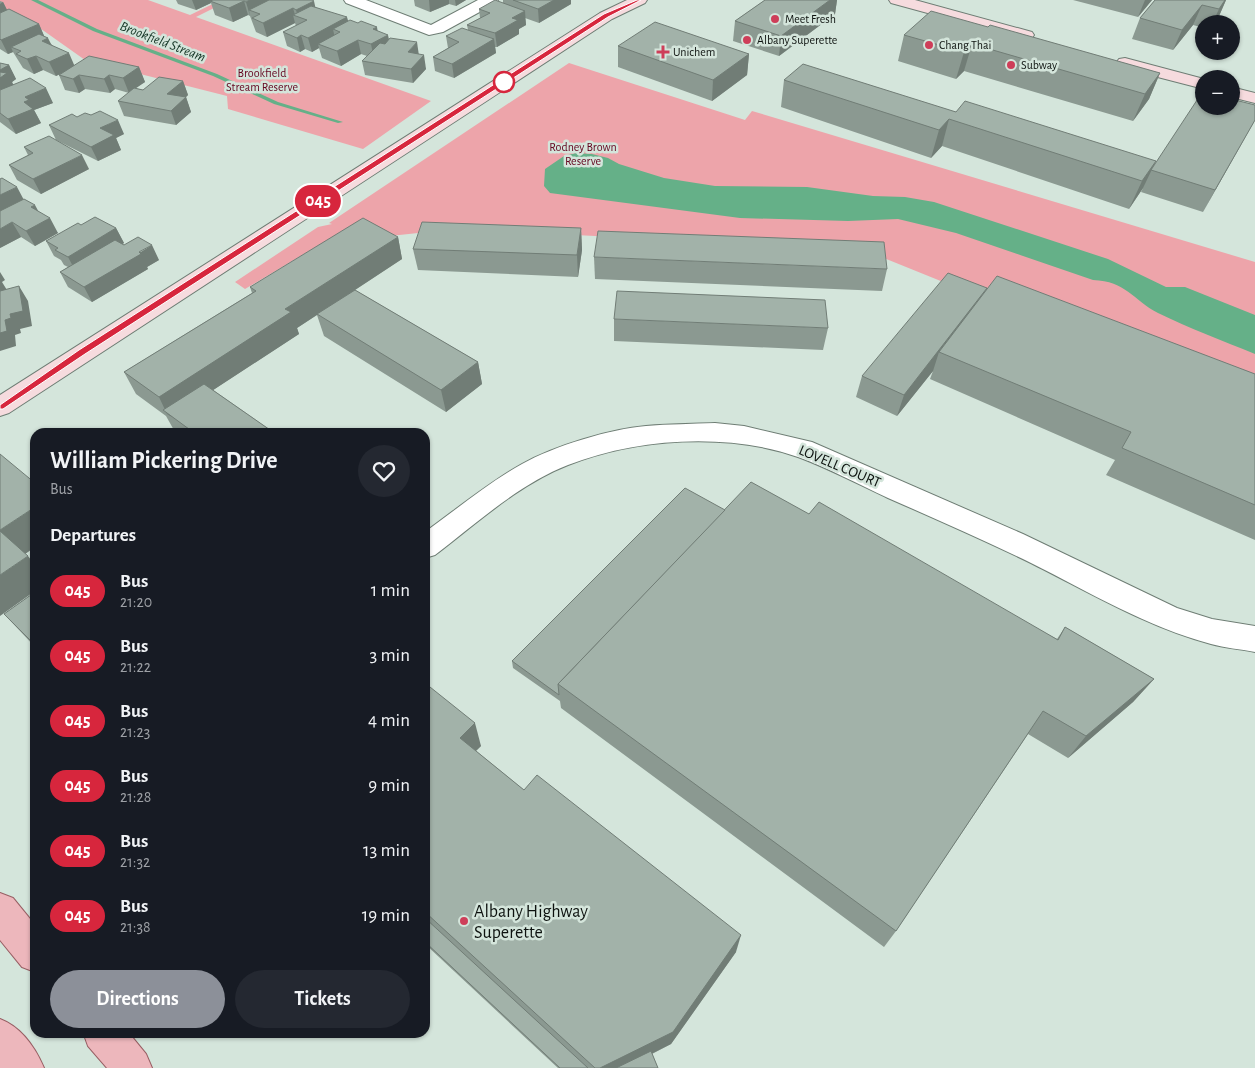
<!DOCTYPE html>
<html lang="en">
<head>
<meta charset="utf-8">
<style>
  :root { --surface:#171b24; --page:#242831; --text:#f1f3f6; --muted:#9ea1a6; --accent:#8c9099 }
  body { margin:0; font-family:"Alegreya Sans",sans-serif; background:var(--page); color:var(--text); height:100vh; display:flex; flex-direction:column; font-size:19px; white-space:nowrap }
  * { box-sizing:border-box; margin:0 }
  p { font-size:16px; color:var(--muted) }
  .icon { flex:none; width:28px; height:28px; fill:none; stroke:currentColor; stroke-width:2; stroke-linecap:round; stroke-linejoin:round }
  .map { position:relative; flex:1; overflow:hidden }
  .side { position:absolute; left:30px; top:428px; width:400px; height:610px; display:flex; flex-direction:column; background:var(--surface); border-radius:15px; box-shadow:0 1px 4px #0004 }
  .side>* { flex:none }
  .badge { padding:0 10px; border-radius:16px; font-size:18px; line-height:32px }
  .controls { position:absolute; left:1195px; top:15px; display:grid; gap:10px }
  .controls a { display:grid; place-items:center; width:45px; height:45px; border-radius:50%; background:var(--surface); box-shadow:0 1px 4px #0004; font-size:25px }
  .map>.badge { position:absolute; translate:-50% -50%; box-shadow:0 0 0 2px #fff }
  h2 { padding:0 20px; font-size:19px; line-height:45px }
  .round { display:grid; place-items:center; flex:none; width:52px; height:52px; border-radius:26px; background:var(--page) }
  .headline { display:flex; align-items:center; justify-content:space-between; height:85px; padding:0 20px }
  h1 { font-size:24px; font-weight:700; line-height:38px }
  .primary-button { display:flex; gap:10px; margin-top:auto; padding:10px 20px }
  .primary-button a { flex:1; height:58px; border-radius:30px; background:var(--accent); color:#fff; font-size:20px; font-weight:700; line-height:58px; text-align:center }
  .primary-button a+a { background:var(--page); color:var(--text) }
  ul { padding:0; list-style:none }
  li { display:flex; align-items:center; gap:15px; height:65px; padding:0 20px }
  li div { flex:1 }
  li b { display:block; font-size:19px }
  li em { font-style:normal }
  li .badge { min-width:55px; font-weight:700; text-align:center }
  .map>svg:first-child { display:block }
  .green { fill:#eda4aa }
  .water { fill:#65b088 }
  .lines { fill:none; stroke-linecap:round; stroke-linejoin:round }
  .stream { fill:#65b088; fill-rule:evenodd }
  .street-casing { stroke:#6e7d74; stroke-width:2 }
  .secondary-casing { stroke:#6e7d74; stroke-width:2 }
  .primary-casing { stroke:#975e63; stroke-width:2 }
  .street { fill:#fff; fill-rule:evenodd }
  .secondary { fill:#f6dbde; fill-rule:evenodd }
  .primary { fill:#edb7bc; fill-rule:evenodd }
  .wall { fill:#8b9991 }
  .shaded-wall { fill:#717d76 }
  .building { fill:#a2b2a9; stroke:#717d76 }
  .line { fill:#d7263d; stroke:#fff }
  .poi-dot { fill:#ce3e59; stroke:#d4e5db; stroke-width:2 }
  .stop-dot { fill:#fff; stroke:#d7263d; stroke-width:2.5 }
  .labels { text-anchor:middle; stroke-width:5; stroke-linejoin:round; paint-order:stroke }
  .far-poi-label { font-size:12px; fill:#0d120f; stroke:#d4e5db; text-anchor:start }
  .far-park-label { font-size:12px; fill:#650520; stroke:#d4e5db }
  .far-water-label { font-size:14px; font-style:italic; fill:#133424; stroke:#d4e5db }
  .street-label { font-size:15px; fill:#0d120f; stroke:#d4e5db }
  .near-poi-label { font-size:18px; fill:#0d120f; stroke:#d4e5db; text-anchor:start }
</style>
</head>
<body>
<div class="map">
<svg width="1255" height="1068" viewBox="0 0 1255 1068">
  <rect width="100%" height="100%" fill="#d4e5db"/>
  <!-- green -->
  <g class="green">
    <path d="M0,0H148L190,15L221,0H230L196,17L431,101L363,149L228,109L227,96L85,60L27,19L0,8Z"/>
    <path d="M569,63L745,120L752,111L1255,262V408L864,250L441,228L418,233L390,236L340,235L314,248L245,289L235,282L318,227L332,224L329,223Z"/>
  </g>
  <!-- water -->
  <path class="water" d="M576,153L592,154L608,158L619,164L664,178L715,186L807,187L873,196L905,197L934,202L1108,259L1166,287H1185L1255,315V354C1223,341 1189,328 1158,313C1133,300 1126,281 1093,280L956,233L898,219L848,221L740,218L550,193L544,186L545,169L564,156Z"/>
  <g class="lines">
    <!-- stream -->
    <path class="stream" d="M31,0H38L97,29L217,74L278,102L343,122L338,123L274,104L213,76L93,31Z"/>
    <defs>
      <g id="street">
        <path d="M344,0H366L431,25L478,0H498L496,3L443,32L429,35L346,3Z"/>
        <path d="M715,423L744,426L812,442L1023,534L1177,608L1212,619L1255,626V652C1240,649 1225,648 1211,644C1147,627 1089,592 1031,563C984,540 936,519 888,498C858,484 828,468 798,457C727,432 637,438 568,465C519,484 477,523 435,555L425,558V532C457,509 488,483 522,464C554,446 610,429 646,426C669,424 692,424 715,423Z"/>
      </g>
      <g id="secondary">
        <path d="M627,0H647L645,3L612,19L9,413L0,416V395L600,13Z"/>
        <path d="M889,0H915L1032,32L1034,35L1032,38L1026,40L891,3Z"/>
        <path d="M1125,58L1204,79V89L1119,67L1116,63L1119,59Z"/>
        <path d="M1231,87L1255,93V103L1231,97Z"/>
      </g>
      <g id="primary">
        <path d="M0,893L13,898L35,925V972L22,967L0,940Z"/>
        <path d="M0,1019C21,1027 35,1047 44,1068H0Z"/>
        <path d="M83,1032H128L146,1054L152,1068H107L88,1046Z"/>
      </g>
    </defs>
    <!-- street casing -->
    <use href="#street" class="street-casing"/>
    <!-- secondary casing -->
    <use href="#secondary" class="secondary-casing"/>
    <!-- primary casing -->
    <use href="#primary" class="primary-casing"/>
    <!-- street -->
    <use href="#street" class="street"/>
    <!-- secondary -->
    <use href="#secondary" class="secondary"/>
    <!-- primary -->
    <use href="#primary" class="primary"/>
  </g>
  <!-- wall -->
  <g class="wall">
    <path d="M176,0H312L315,7L348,21L377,31L389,39L418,54L426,69L413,83L365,75L362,61L367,56L361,54L341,66L322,58L319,48L312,52L305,49L300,52L287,46L283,32L296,26L295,23L267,37L256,32L250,16L248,15L233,22L215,15L211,3L196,10L178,4Z"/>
    <path d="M414,0H466L456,6L449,4L430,12L415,6Z"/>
    <path d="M503,0H571V4L539,23L525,18L526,25L519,29V34L497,47H495L496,53L454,78L435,71L433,57L448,48L446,36L468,30L467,25L480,18L479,9L503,3Z"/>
    <path d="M765,0H837L835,14L779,56L733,41L735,21Z"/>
    <path d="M1073,0H1152L1138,17Z"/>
    <path d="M1155,0H1226L1219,16L1213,24H1204V28L1193,25L1173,50L1132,39L1140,18Z"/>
    <path d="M0,1L3,2L7,10L39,24L44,36L52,45L74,65L139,67L145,82L135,88L143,90L183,81L188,95L186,97L191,112L176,125L124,116L118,101L129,93L115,89L110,93L85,89L79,93L65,90L59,75L62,73L56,76L43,70L34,74L23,68L13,52L8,54L0,49Z"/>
    <path d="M988,27L1160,73L1149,99L1133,121L964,71L956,79L898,61L904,35Z"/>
    <path d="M618,46L749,54L747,75L712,101L618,67Z"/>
    <path d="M0,63L9,65L16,79L12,82L13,85L53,103L34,110L41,123L16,134L0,122Z"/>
    <path d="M784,80L956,112L1156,161L1151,170L1255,120L1203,212L1141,192L1143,188L1129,209L942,146L931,158L781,107Z"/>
    <path d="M91,115L124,134L116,138L121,150L98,161L56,140L49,125L77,117Z"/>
    <path d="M24,147L89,169L41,194L17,180L9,165L28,155Z"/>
    <path d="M23,199L38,211L58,233L35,246L21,237L0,248Z"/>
    <path d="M81,225L116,228L124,243L122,244L159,260L147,267L148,269L92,302L68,287L60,272L68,267L64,265L61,260L54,256L46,241Z"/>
    <path d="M581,228L582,250L578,277L418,270L413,249Z"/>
    <path d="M398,237L402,259L355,290L478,362L482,384L446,412L324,336L317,315L297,328L299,334L213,390L273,432H175L166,416L136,394L124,372L252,293L250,287Z"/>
    <path d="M594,257L887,269L882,291L595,279Z"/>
    <path d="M987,288L1255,374V540L1106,475L1115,460L930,379L933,371L897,416L856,397L862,376Z"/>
    <path d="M614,319L828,328L823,350L614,341Z"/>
    <path d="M725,510L809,514L1057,639L1065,627L1154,679L1133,702L1068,758L1028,734L896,931L884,947L561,708L560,701L513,668L512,661Z"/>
    <path d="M35,592V647L4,614Z"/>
    <path d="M425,683L481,746L476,751L524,790L736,952L671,1044L652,1054L658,1068H558L425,944Z"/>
  </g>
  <!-- shaded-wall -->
  <g class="shaded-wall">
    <path d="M192,0H217L210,1L211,3L196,10Z"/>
    <path d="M250,0H279L249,10L250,16L246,2Z"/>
    <path d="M429,0H449V4L430,12Z"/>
    <path d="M455,0H466L456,6Z"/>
    <path d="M554,0H571V4L539,23L538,9Z"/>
    <path d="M830,0H837L835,14L779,56L781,36Z"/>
    <path d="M1145,0H1152L1138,17Z"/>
    <path d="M1225,0H1226L1219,16L1213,24H1212L1219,9Z"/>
    <path d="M244,1L248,15L233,22L229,8Z"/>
    <path d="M314,1L317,15L298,17L296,10Z"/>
    <path d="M3,2L10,16L0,20V4Z"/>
    <path d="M1202,5L1193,25L1173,50L1182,30Z"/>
    <path d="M293,8L295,15H293L295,23L267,37L263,23Z"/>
    <path d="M525,11L526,25L519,29V34L497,47L495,33L512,18Z"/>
    <path d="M347,17L351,31L340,32L333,29L335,39L318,44L319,48L312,52L308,38Z"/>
    <path d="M39,24L45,38L11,47L13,52L8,54L1,40Z"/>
    <path d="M377,27L379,40L388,35L391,49L374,59L371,44L373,29Z"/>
    <path d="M301,35L305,49L300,52L297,38Z"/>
    <path d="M48,38L55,52L42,41Z"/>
    <path d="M494,39L496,53L454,78L452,64Z"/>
    <path d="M358,40L361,54L341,66L337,51Z"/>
    <path d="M417,42L419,56L408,52Z"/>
    <path d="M972,44L964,71L956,79L964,52Z"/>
    <path d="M69,53L75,67L56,76L49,62Z"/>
    <path d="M749,54L747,75L712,101L713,80Z"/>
    <path d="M424,55L426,69L413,83L411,69Z"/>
    <path d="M36,56L43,70L34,74L27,59Z"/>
    <path d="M9,65L16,79L12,82L15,88L3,95L0,89V70Z"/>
    <path d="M139,67L145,82L129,93L123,78Z"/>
    <path d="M1160,73L1149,99L1133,121L1145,94Z"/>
    <path d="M79,75L85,89L79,93L73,79Z"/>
    <path d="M109,75L115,89L110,93L104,79Z"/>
    <path d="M183,81L188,95L186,97L191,112L176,125L171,111L167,94Z"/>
    <path d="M46,88L53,103L34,110L41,123L16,134L8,119L24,102L25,97Z"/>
    <path d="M949,119L942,146L931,158L939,130Z"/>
    <path d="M118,120L124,134L116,138L121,150L98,161L91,147L100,128Z"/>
    <path d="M1255,120L1203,212L1215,190Z"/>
    <path d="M82,155L89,169L41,194L33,179Z"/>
    <path d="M1156,161L1143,188L1129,209L1142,181Z"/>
    <path d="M17,187L25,202L0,214V195Z"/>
    <path d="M35,205L43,220L31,207Z"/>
    <path d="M50,218L58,233L35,246L26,231Z"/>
    <path d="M12,222L21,237L0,248V229Z"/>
    <path d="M116,228L124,243L76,272L68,257Z"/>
    <path d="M581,228L582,250L578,277L577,255Z"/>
    <path d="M398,237L402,259L297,328L299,334L172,417L167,414L159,397L285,309Z"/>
    <path d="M152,245L159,260L147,267L148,269L92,302L84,287Z"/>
    <path d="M0,272L5,280L2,282L10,295L0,300Z"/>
    <path d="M19,286L28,301L32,326L20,329L21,333L15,335L16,346L0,351V333L5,320L10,314Z"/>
    <path d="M987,288L939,352L933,371L897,416L904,395Z"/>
    <path d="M478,362L482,384L446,412L441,390Z"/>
    <path d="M35,507V547L21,557L0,531V530Z"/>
    <path d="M28,556L35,565V591L0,616V575Z"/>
    <path d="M1154,679L1133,702L1068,758L1086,736Z"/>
    <path d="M475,723L481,746L466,760L460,738Z"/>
    <path d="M741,935L736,952L671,1044L623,1068H600Z"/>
  </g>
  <!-- building -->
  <g class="building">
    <path d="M213,0H250L246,2L244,1L229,8L210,1Z"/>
    <path d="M269,0H312L314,1L296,10L293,8L263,23L252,18L260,14L249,10Z"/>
    <path d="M495,0L525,11L512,18L518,20L495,33L467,25L490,13L479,9Z"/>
    <path d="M513,0H554L538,9Z"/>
    <path d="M765,0H830L781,36L735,21Z"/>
    <path d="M1155,0H1225L1219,9L1202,5L1182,30L1140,18Z"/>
    <path d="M311,6L347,17L308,38L301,35L297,38L283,32L307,20L293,15Z"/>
    <path d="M9,9L39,24L1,40L0,39V13Z"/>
    <path d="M931,11L988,27L990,25L1160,73L1145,94L972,44L964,52L904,35Z"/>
    <path d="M350,20L358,23L361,21L377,27L373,29L388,35L371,44L358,40L337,51L318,44L340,32L333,29Z"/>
    <path d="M655,22L749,54L713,80L618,46Z"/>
    <path d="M462,28L494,39L452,64L433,57L459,42L446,36Z"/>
    <path d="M39,34L48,38L42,41L69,53L49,62L36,56L27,59L16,54L21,51L11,47Z"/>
    <path d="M390,38L417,42L408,52L424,55L411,69L362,61L380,43L385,44Z"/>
    <path d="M89,56L139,67L123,78L109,75L104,79L79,75L73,79L59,75Z"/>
    <path d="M0,63L9,65L0,70Z"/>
    <path d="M803,64L956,112L965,101L1156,161L1142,181L949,119L939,130L784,80Z"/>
    <path d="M0,72L7,73L0,78Z"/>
    <path d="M159,77L183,81L167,94L186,97L171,111L118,101L134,88L143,90Z"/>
    <path d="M30,78L46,88L25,97L29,100L24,102L33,109L8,119L0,113V90Z"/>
    <path d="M1203,91L1204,106H1231V99L1255,105V120L1215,190L1151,170Z"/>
    <path d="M100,111L118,120L100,128L114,135L91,147L49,125L72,114L77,117L85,113L91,115Z"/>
    <path d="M49,136L82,155L33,179L9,165L33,153L24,147Z"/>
    <path d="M2,178L17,187L0,195V179Z"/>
    <path d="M24,199L35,205L31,207L50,218L26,231L12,222L0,229V211Z"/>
    <path d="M95,217L116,228L68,257L55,250L58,248L46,241L78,223L81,225Z"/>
    <path d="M363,218L398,237L285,309L291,312L159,397L124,372L256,291L250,287Z"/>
    <path d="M422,222L581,228L577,255L413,249Z"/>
    <path d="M598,231L884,242L887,269L594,257Z"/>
    <path d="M138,237L152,245L139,252L141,254L84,287L60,272L115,240L124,245Z"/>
    <path d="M948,273L987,288L904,395L862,376Z"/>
    <path d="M997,276L1255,374V505L1122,448L1131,432L939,352Z"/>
    <path d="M19,286L23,311L10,314L11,318L5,320L7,331L0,333V291Z"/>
    <path d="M355,290L478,362L441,390L317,314Z"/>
    <path d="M617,291L825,300L828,328L614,319Z"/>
    <path d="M204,384L273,432H193L163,410Z"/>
    <path d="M0,454L35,483V507L0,530Z"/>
    <path d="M751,482L809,514L819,502L1058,640L1065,627L1154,679L1086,736L1043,711L896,931L558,684Z"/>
    <path d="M685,488L725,510L558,684L559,695L512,661Z"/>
    <path d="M0,531L28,556L0,575Z"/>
    <path d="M35,592V645L4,614Z"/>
    <path d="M425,683L475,723L460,738L524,790L537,775L741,935L673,1032L600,1068H595L425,912Z"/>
    <path d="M425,918L588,1068H560L425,942Z"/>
    <path d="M651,1051L658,1068H616Z"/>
  </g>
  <!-- line -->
  <path class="line" d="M637,0H641L608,17L85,354L3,409H0V405L79,350L604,14Z"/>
  <!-- markers -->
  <g class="poi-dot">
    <circle cx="775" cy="19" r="5"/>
    <circle cx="747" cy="40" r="5"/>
    <circle cx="929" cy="45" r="5"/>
    <path d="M660.5 44.5h5v5h5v5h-5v5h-5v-5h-5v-5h5z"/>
    <circle cx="1011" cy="65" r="5"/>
    <circle cx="464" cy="921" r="5"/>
  </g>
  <circle class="stop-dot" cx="504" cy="82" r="10"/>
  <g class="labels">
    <!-- far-poi labels -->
    <g class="far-poi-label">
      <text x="785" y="23">Meet Fresh</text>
      <text x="757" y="44">Albany Superette</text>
      <text x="939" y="49">Chang Thai</text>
      <text x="673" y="56">Unichem</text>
      <text x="1021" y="69">Subway</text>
    </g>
    <!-- far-park labels -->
    <g class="far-park-label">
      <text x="262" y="77">Brookfield<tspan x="262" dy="14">Stream Reserve</tspan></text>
      <text x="583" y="151">Rodney Brown<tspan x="583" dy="14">Reserve</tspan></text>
    </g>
    <!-- far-water labels -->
    <g class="far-water-label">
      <text transform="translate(163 41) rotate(21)" y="5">Brookfield Stream</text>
    </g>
    <!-- street labels -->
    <g class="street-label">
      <text transform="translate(840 466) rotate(23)" y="5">LOVELL COURT</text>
    </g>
    <!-- near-poi labels -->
    <g class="near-poi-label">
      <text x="474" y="917">Albany Highway<tspan x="474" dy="21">Superette</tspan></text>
    </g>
  </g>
</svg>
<div class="controls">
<a>+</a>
<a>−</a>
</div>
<b class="badge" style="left:318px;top:201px;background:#d7263d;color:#fff">045</b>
<section class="side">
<div class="headline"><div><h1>William Pickering Drive</h1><p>Bus</p></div><a class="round"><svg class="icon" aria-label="heart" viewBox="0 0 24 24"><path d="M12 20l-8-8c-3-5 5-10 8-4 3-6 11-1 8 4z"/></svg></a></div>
<h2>Departures</h2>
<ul>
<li><span class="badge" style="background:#d7263d;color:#fff">045</span><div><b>Bus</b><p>21:20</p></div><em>1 min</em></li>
<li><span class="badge" style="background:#d7263d;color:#fff">045</span><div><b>Bus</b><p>21:22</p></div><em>3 min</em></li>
<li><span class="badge" style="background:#d7263d;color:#fff">045</span><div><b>Bus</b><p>21:23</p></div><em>4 min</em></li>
<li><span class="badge" style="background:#d7263d;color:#fff">045</span><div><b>Bus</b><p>21:28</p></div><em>9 min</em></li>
<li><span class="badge" style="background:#d7263d;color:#fff">045</span><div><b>Bus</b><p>21:32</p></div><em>13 min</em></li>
<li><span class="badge" style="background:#d7263d;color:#fff">045</span><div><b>Bus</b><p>21:38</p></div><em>19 min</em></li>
</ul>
<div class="primary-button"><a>Directions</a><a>Tickets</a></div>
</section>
</div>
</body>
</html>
